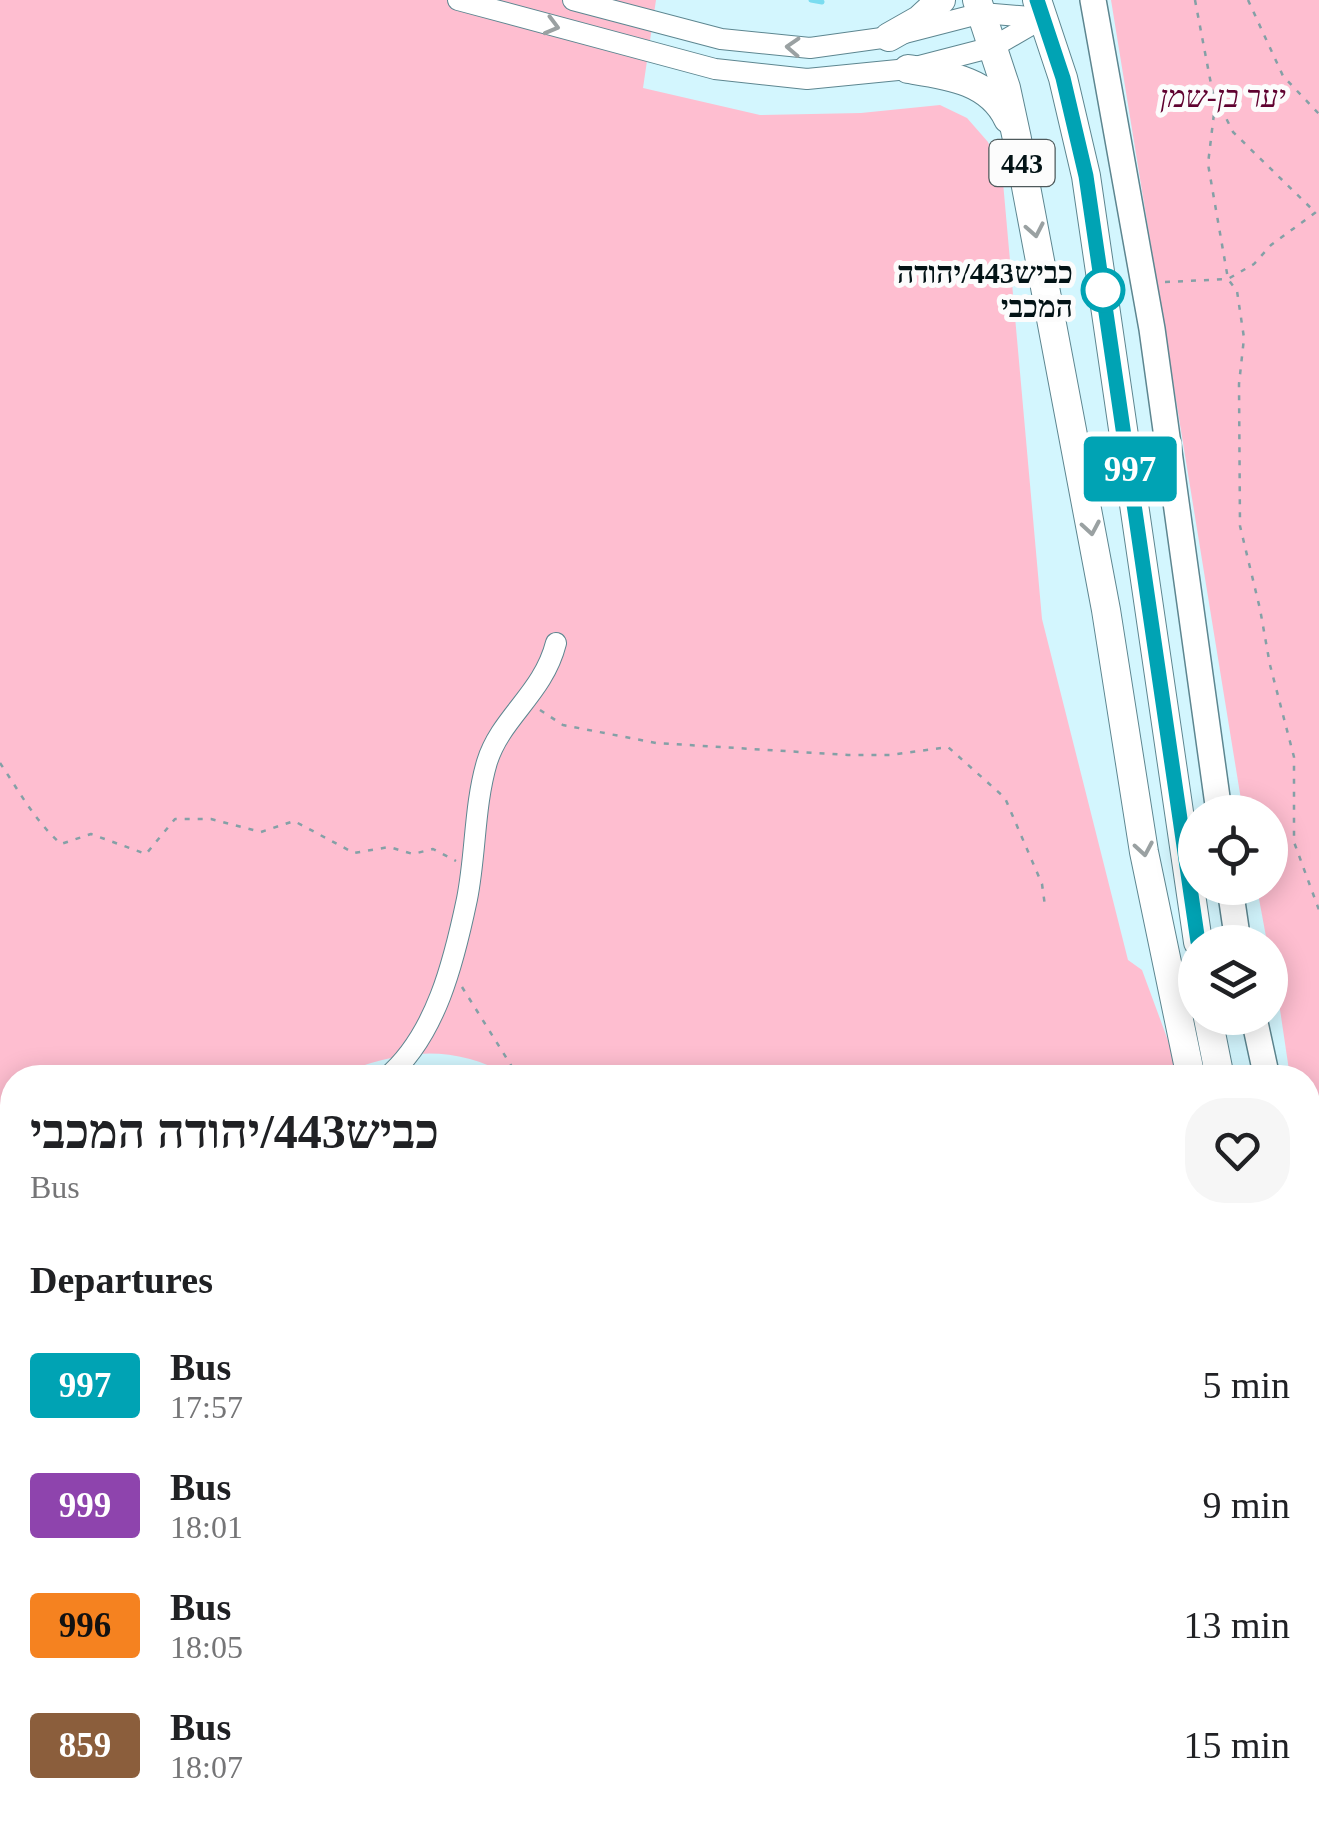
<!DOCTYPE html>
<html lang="en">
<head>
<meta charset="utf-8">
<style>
  :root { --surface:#fff; --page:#f6f6f6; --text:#202124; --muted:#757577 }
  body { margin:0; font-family:"Times New Roman","Noto Sans Hebrew",serif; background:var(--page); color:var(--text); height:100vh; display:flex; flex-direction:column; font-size:38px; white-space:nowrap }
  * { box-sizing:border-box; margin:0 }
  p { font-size:32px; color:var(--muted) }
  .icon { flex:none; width:55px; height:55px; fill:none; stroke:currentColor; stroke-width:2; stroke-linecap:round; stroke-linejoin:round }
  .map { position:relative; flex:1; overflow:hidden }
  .sheet { position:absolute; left:0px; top:1065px; width:1320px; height:762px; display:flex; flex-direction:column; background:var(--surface); border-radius:40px 40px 0 0; box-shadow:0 5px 25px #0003 }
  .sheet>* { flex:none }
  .badge { padding:0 20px; border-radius:8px; font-size:35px; line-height:65px }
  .fabs { position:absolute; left:1178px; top:795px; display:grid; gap:20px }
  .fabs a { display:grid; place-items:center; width:110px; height:110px; border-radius:50%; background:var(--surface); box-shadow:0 5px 25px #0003; font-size:50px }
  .map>.badge { position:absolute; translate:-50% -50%; box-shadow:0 0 0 5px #fff }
  h2 { padding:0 30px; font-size:38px; line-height:90px }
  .round { display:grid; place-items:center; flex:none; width:105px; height:105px; border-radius:40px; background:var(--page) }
  .overview { display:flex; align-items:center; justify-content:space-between; height:170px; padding:0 30px }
  h1 { font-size:48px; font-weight:600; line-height:75px }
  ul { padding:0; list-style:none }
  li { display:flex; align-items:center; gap:30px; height:120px; padding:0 30px }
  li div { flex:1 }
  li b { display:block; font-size:38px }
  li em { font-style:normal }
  li .badge { min-width:110px; font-weight:700; text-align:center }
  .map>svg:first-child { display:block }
  .built { fill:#b6edf9 }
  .green { fill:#febed0 }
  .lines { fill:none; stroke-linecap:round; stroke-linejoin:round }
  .stream { stroke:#7adcf0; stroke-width:5 }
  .building { fill:#91bcc6 }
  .minor-casing { stroke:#5d8690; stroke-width:22 }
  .major-casing { stroke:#5d8690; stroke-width:28 }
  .highway-casing { stroke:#5d8690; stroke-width:30 }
  .path { stroke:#84a0a6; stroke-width:2.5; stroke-dasharray:5 8; stroke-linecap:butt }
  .minor { stroke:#fff; stroke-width:20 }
  .major { stroke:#fff; stroke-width:25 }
  .highway { stroke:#fff; stroke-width:28 }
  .oneway { stroke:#9aa1a2 }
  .line-casing { stroke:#fff; stroke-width:22 }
  .line { stroke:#00a3b4; stroke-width:15 }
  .stop-dot { fill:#fff; stroke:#00a3b4; stroke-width:5 }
  .labels { text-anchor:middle; stroke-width:10; stroke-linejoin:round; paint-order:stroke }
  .shield { fill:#fcfcfc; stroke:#4e595b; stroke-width:2.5 }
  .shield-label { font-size:28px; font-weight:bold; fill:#031316 }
  .park-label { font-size:30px; font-style:italic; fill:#5f012f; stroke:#fcfcfc }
  .stop-label { font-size:30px; font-weight:bold; fill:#031316; stroke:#fcfcfc; text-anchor:end }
</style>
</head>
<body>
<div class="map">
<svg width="1319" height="1827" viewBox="0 0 1319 1827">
  <rect width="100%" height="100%" fill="#d3f6fe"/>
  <!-- built -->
  <g class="built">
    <path d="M12,1256V1542L10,1543L0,1531V1262Z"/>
    <path d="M793,1815H962L949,1827H800Z"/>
  </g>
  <!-- green -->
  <g class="green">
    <path d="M0,0H656L643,88L760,115L861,113L940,105L967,118L988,142L1002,171L1042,619L1128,960L1142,970L1173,1054L1177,1077L514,1078C451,1041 397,1050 333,1077L12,1078V1218L0,1224Z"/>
    <path d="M1111,0H1319V1419L1308,1378V1251L1311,1249L1308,1222V1078L1290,1077L1270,942H1267L1257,888H1270V812H1243Z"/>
    <path d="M0,1631L12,1679V1815H29L30,1827H0Z"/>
    <path d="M1308,1810L1319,1816V1827H1072L1060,1815H1308Z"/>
    <path d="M266,1815H387L389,1827H268Z"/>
    <path d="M966,1815H1006L1018,1827H953Z"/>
  </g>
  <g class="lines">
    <!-- stream -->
    <path class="stream" d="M811,0L822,2"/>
  </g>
  <!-- building -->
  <g class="building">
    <path d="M12,1334V1380L0,1366V1343Z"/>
    <path d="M80,1815H119V1827H79Z"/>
    <path d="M158,1815H204L207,1827H161Z"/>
    <path d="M700,1815H729L730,1827H701Z"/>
  </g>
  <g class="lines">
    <defs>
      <g id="minor">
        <path d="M458,0L715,69L807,79L908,69L993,47L1043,18"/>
        <path d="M573,0L721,39L810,48L889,37L982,13L1043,18"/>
        <path d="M386,1078C436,1036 454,961 467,899C476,854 474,806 487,762C501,717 543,694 556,643"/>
        <path d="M0,1244L12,1239"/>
        <path d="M0,1581L12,1632"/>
        <path d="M1308,1720L1319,1759"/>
        <path d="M1308,1774L1319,1784"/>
        <path d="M40,1815L41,1827"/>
        <path d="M249,1815L252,1827"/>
        <path d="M771,1815L777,1827"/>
        <path d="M1035,1815L1047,1827"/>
        <path d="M461,1827L529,1822L570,1827"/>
      </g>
      <g id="major">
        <path d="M1093,0L1152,329L1219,812"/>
        <path d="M1230,888L1238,942"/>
        <path d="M1254,1018L1267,1078"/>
        <path d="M1308,1261L1319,1297"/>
      </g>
      <g id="highway">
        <path d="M977,0L1006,88L1017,139L1106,610L1144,852L1191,1078"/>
        <path d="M1037,0L1063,78L1086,176L1198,942"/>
        <path d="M889,37L919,20L941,0"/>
        <path d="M908,69C946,75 990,80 1008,119"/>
        <path d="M1208,1018L1220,1078"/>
        <path d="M1308,1452L1319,1494"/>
        <path d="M1308,1551L1319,1594"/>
      </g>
    </defs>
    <!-- minor casing -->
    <use href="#minor" class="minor-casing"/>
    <!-- major casing -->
    <use href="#major" class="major-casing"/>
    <!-- highway casing -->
    <use href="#highway" class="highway-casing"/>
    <!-- path -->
    <g class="path">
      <path d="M1195,0L1215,105L1208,164L1228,279L1237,291L1244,338L1239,384L1240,526L1260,609L1270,665L1294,757V842L1319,910"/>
      <path d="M1248,0L1283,76L1319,114"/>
      <path d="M1215,96L1233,132L1316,213"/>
      <path d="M1165,282L1228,279L1254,264L1271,245L1319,210"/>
      <path d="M540,710L563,725L656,743L848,755H890L948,747L1005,798L1042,884L1045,906"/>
      <path d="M0,763C19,791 35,821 61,844L91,834L146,854L175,819H211L261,832L294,821L354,853L389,847L413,854L433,849L456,861"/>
      <path d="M462,987L514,1070L513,1078"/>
      <path d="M0,1691L7,1730L5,1827"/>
      <path d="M295,1815L300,1827"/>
      <path d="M317,1815L319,1827"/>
      <path d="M370,1815L378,1827"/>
      <path d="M329,1827L343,1815"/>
    </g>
    <!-- minor -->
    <use href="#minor" class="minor"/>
    <!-- major -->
    <use href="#major" class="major"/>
    <!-- highway -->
    <use href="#highway" class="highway"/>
  </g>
  <!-- one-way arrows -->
  <defs><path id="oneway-chevron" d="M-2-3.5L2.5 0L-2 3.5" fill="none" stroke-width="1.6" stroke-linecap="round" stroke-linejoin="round" transform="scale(2.5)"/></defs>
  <g class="oneway">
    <use href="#oneway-chevron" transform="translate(552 26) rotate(15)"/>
    <use href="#oneway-chevron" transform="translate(793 47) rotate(-177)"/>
    <use href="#oneway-chevron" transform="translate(1035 230) rotate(79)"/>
    <use href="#oneway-chevron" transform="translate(1091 528) rotate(80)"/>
    <use href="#oneway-chevron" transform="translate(1144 849) rotate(80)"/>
  </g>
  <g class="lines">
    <defs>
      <path id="line" d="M1037,0L1063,78L1086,176L1198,942"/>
    </defs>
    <!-- line casing -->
    <use href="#line" class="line-casing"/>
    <!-- line -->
    <use href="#line" class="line"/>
  </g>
  <!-- markers -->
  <circle class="stop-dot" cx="1103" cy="290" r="20"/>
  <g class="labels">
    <!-- shield labels -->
    <rect class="shield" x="989.5" y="140" width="65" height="46" rx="8"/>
    <g class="shield-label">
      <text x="1022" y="173">443</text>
    </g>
    <!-- park labels -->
    <g class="park-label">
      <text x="1223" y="107">יער בן-שמן</text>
    </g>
    <!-- stop labels -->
    <g class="stop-label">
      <text x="1073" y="283">כביש443/יהודה<tspan x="1073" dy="34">המכבי</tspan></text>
    </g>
  </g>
</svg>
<div class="fabs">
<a><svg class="icon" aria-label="locate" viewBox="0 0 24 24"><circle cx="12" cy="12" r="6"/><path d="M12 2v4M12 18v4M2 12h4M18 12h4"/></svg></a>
<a><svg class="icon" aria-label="layers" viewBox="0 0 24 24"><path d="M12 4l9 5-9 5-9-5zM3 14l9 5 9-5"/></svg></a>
</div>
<b class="badge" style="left:1130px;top:469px;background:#00a3b4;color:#fff">997</b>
<section class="sheet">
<div class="overview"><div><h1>כביש443/יהודה המכבי</h1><p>Bus</p></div><a class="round"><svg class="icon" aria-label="heart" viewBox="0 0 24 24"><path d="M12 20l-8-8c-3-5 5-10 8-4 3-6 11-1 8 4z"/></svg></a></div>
<h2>Departures</h2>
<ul>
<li><span class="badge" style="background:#00a3b4;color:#fff">997</span><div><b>Bus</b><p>17:57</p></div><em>5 min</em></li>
<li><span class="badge" style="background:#8e44ad;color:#fff">999</span><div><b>Bus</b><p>18:01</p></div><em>9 min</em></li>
<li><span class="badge" style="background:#f58220;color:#111">996</span><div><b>Bus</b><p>18:05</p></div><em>13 min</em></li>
<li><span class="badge" style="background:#8b5e3c;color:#fff">859</span><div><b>Bus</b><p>18:07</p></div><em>15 min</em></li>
</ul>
</section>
</div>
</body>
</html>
